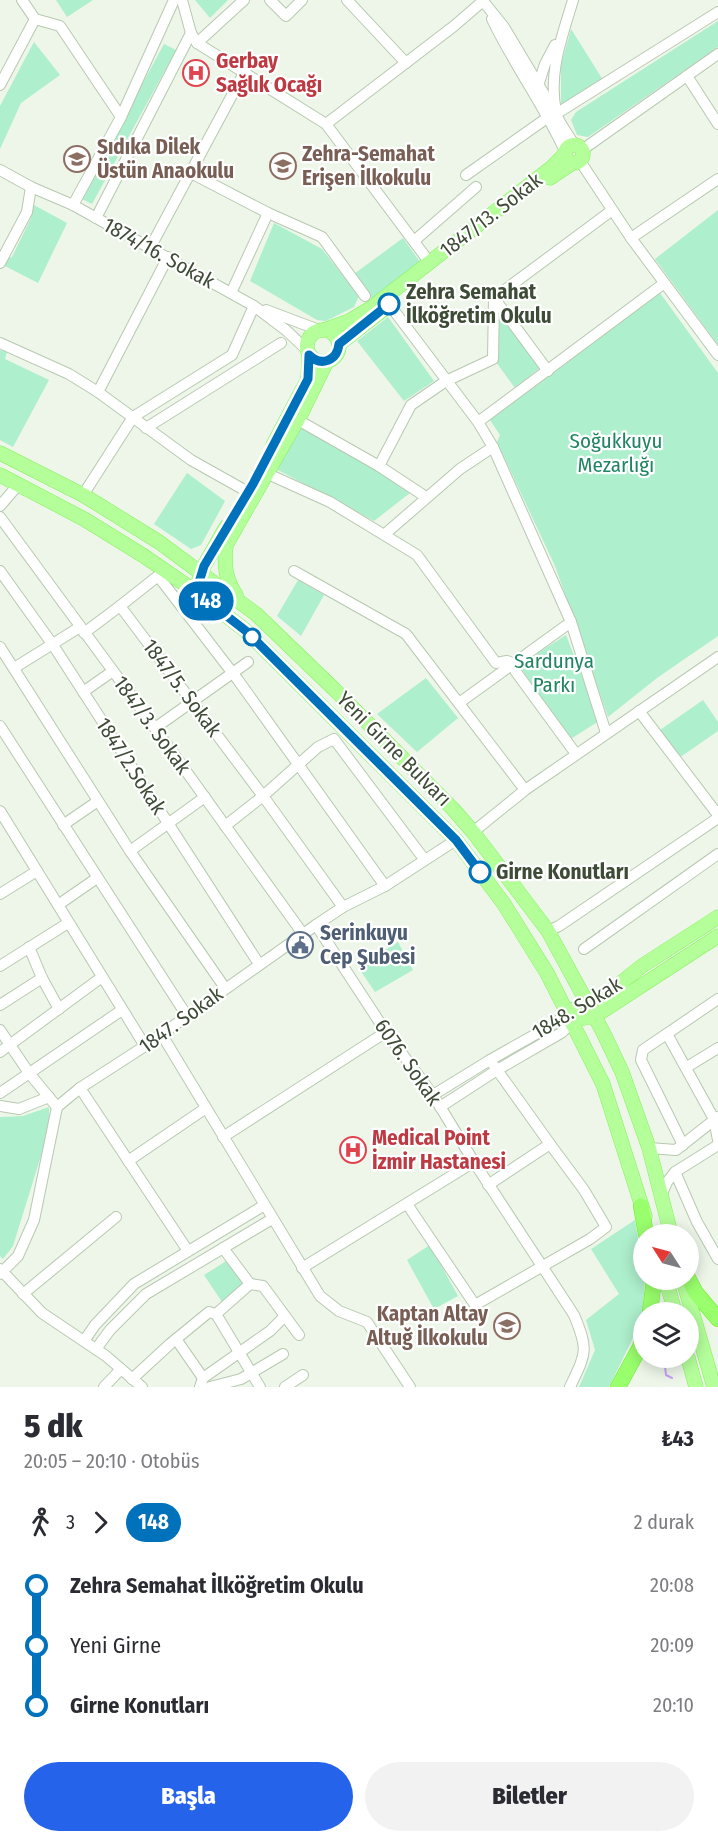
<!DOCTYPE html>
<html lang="tr">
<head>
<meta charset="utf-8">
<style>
  :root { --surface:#fff; --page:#f2f2f3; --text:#2b2b33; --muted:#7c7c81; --accent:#2563eb }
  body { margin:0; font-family:"Fira Sans Condensed",sans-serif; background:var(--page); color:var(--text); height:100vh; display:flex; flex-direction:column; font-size:22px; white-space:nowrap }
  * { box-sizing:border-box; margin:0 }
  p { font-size:20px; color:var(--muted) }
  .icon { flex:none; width:33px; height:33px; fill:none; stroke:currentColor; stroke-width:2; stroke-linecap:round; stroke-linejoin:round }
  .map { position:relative; height:1387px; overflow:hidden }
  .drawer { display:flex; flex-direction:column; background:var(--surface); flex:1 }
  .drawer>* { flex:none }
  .badge { padding:0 12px; border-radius:20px; font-size:21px; line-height:39px }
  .needle { width:39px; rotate:306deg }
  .fabs { position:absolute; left:633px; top:1224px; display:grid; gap:12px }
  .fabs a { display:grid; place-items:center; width:66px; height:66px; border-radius:50%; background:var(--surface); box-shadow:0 3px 15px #0003; font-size:30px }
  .map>.badge { position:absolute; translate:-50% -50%; box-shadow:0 0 0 3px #fff }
  .legs { display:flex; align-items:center; gap:9px; height:66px; padding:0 24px; font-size:20px }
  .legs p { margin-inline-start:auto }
  .headline { display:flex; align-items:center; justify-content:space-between; height:102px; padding:0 24px }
  h1 { font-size:33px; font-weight:800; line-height:45px }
  .cta { display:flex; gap:12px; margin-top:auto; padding:12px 24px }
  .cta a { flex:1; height:69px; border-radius:36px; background:var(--accent); color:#fff; font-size:24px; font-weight:800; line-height:69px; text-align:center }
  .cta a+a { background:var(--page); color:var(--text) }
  ul { padding:0 24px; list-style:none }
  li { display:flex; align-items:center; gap:21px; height:60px; font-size:22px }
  li i { display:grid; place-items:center; width:9px; height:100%; margin:0 8px; background:currentColor }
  li i::after { content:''; width:15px; height:15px; margin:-8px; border:4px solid; border-radius:50%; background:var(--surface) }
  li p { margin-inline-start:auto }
  li:first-child i { background:linear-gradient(#0000 50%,currentColor 0) }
  li:last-child i { background:linear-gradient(currentColor 50%,#0000 0) }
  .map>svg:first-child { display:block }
  .green { fill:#aeefcd }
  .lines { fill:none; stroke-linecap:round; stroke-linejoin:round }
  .stream { stroke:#c7a0f9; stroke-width:2 }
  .minor-casing { stroke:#b8c9b0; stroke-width:12 }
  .major-casing { stroke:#85f25c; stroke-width:15 }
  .highway-casing { stroke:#6def2a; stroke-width:16 }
  .minor { stroke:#fff; stroke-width:10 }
  .major { stroke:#b4ff9a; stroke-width:14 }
  .highway { stroke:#99ff6c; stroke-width:15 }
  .line-1-casing { stroke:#fff; stroke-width:14 }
  .line-1 { stroke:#0072bc; stroke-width:9 }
  .stop-1-dot { fill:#fff; stroke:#0072bc; stroke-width:3 }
  .labels { text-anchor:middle; stroke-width:4.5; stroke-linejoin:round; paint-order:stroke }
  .health-label { font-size:21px; font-weight:bold; fill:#be3a42; stroke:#fff; text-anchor:start }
  .education-label { font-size:21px; font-weight:bold; fill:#785e54; stroke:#fff; text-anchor:start }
  .street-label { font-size:21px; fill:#3e4b36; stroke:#fff }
  .stop-label { font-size:21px; font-weight:bold; fill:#3e4b36; stroke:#fff; text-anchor:start }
  .park-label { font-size:21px; fill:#218562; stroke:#fff }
  .service-label { font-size:21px; font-weight:bold; fill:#4e5e75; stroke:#fff; text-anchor:start }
</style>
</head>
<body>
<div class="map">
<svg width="718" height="1387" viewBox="0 0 718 1387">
  <rect width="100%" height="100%" fill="#edf6e9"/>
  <!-- green -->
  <g class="green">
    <path d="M56,0H93L67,17Z"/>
    <path d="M195,0H228L210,18Z"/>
    <path d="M718,21V47L588,137L577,135L571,120L576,112Z"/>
    <path d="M571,29L603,80L561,106V65Z"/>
    <path d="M34,42L60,75L21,103L0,149V106Z"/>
    <path d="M164,44L176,50L92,204L80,198Z"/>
    <path d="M34,205L67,223L38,283L3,265L6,258L12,257L31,218L30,212Z"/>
    <path d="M718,210V345L655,259Z"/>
    <path d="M274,223L322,249L359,296L354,307L326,321L317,320L250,281Z"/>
    <path d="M403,238L420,262L372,298L354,274Z"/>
    <path d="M660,293L718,373V636L657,678L608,717L555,566L497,442L500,435L490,420Z"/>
    <path d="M497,310L541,367L515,388L496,362Z"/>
    <path d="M388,317L434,381L404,401L357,341Z"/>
    <path d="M0,350L7,352L5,359L49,380L13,447L0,440Z"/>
    <path d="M299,426L415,489L374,521L276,469Z"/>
    <path d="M187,473L225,501L201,545L191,549L154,524Z"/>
    <path d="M298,580L324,595L301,636L277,616Z"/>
    <path d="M566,635L599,721L569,740L519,665Z"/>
    <path d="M426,678L458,718L417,752L377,714Z"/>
    <path d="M703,700L718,722V731L679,758L660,730Z"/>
    <path d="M398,942L413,970L375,992L358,967Z"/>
    <path d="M49,1107V1130L13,1246L3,1259L0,1256V1117L23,1116Z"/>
    <path d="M635,1220L645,1280L642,1319L609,1387H579L595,1350L586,1320L619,1294L591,1249Z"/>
    <path d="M430,1245L458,1296L434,1309L407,1260Z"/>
    <path d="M228,1260L244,1280V1285L222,1302L204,1275Z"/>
  </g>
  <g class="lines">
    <!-- stream -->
    <path class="stream" d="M664,1358L666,1375L672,1378"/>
    <defs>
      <g id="minor">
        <path d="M22,0L35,19L60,26L121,117"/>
        <path d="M182,0L191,33L197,43L326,124L430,263"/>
        <path d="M270,0L286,16L302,0"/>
        <path d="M347,0L406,63"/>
        <path d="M573,0C562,37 548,72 556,112C558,123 569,135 574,145"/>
        <path d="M483,1L504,27L556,114L718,12"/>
        <path d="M492,19C514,65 544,105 565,151"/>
        <path d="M197,43L244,0"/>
        <path d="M687,76L718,124"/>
        <path d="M0,85L35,19"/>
        <path d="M537,89L545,64L555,45"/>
        <path d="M326,124L454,26L483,1"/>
        <path d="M582,150L718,54"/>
        <path d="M580,161L631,238L718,355"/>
        <path d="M0,170L31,187L73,205L254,306L287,331L307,350"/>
        <path d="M191,173L268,213L322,237L365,296"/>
        <path d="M466,175L547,118"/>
        <path d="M73,205L121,117L174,0"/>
        <path d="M96,218L191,33"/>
        <path d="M631,238L718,179"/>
        <path d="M414,241L476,187"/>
        <path d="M150,248L245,71"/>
        <path d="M0,263L27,212L31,187"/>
        <path d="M231,293L268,213"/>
        <path d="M494,298L611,211"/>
        <path d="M389,304L478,422L493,447L571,622L606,733"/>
        <path d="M266,310L319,330"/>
        <path d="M0,343L69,374L98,392L191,460L248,492"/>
        <path d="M98,392L168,257"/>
        <path d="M298,420L379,466L426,497"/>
        <path d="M478,422L663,284"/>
        <path d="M146,428L281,343"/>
        <path d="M379,466L411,405L446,381L493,359L494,298L548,371"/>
        <path d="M268,474L330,502L417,555L496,663L507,661L512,663L516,672L576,754"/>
        <path d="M83,495L133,417L232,355L254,306"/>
        <path d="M0,506L18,485"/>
        <path d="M0,517L155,728L303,934"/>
        <path d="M385,534L460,469L493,447"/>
        <path d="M0,571L53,645L259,964"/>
        <path d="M294,571L406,634L525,790"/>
        <path d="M84,633L120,606"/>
        <path d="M0,647L130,851L225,988"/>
        <path d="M14,668L80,627"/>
        <path d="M83,692L113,671"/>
        <path d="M459,703L571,622"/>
        <path d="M639,711L718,815"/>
        <path d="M0,726L187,1016"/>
        <path d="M155,728L248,662"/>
        <path d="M0,811L145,1046"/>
        <path d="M63,825L98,801"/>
        <path d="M225,826L263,796L318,747L334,739L424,859"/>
        <path d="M473,832L525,790L718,657"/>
        <path d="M130,851L205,797"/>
        <path d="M0,894L37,871"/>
        <path d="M58,905L97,878"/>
        <path d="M343,907L263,796L120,606L158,576L238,680L385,886"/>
        <path d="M316,925L386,1032L433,1095L474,1162L574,1315C589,1351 586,1353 570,1387"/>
        <path d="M548,931L559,926L718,818"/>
        <path d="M29,947L42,978L59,1009"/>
        <path d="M584,949L718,854"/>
        <path d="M0,966L68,923"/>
        <path d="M0,1005L42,978"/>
        <path d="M0,1030L29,1073L57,1107"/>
        <path d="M667,1034L714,1119L718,1140"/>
        <path d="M162,1035L320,1296L339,1311L367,1322L410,1387"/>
        <path d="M0,1052L102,977"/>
        <path d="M687,1067L718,1048"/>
        <path d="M80,1088L188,1251"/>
        <path d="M0,1093L122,1010"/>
        <path d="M433,1095L490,1060L552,1025L567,1014"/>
        <path d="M0,1106L19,1109L49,1097"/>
        <path d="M440,1107L497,1070L561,1033L572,1023"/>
        <path d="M223,1137L386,1032"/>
        <path d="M683,1145L641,1060L643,1050L718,999"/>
        <path d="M718,1145L675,1172L697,1222L718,1259"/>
        <path d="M649,1148L676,1150L718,1117"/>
        <path d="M128,1161L206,1108"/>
        <path d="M488,1185L550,1144L490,1060"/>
        <path d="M661,1196L667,1182L675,1172"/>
        <path d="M407,1204L475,1305L590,1239L606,1227L584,1190L550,1144"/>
        <path d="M223,1248L250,1284"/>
        <path d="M302,1268L474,1162"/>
        <path d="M0,1269L42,1313L106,1356L142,1387"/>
        <path d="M0,1274L18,1256L34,1220L57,1107L80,1088L145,1046L316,925L343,907L385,886L456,840"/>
        <path d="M23,1294L116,1217"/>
        <path d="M216,1314L260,1387"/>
        <path d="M176,1339L203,1378"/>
        <path d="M84,1341L95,1325L134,1284L263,1206"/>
        <path d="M96,1349L110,1330L146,1294L272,1219"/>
        <path d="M132,1379L170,1344L209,1312L216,1314L250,1284L263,1286L299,1335"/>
        <path d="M104,1387L121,1369"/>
        <path d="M200,1387L203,1378L270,1331L285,1316"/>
        <path d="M210,1387L241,1379L283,1354"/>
        <path d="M285,1387L303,1375"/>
      </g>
      <g id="major">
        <circle cx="574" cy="154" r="9"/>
        <path d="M550,178L571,164"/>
        <path d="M324,330L349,321L371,308L551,168L564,155"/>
        <circle cx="323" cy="346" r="16"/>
        <path d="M339,344L384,309"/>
        <path d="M273,445L308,379L309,355"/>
        <path d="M0,453L83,495L159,542L256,614L335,690L453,809L473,832L548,931L603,1032L622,1072L649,1148L671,1234"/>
        <path d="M0,475L84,519L144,556L196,592L246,631L456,840L504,904L547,973L603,1084L645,1216"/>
        <path d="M199,579L204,566L226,527"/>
        <path d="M236,595C225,579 224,564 226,545L302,412L327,361"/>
        <path d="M567,1014L586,1001L608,993L642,966L718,917"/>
        <path d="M572,1023L579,1019L595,1016L718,936"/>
        <path d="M666,1280L675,1312"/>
        <path d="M683,1280L714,1387"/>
        <path d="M688,1358L696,1387"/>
      </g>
      <g id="highway">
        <path d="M641,1206L646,1234"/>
        <path d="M688,1278L696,1293L718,1319"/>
        <path d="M650,1312L654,1280"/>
        <path d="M618,1387L640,1347L644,1335"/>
      </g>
    </defs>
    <!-- minor casing -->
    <use href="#minor" class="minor-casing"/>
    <!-- major casing -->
    <use href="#major" class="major-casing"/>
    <!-- highway casing -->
    <use href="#highway" class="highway-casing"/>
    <!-- minor -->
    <use href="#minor" class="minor"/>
    <!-- major -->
    <use href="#major" class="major"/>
    <!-- highway -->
    <use href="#highway" class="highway"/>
  </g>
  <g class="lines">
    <defs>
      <path id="line-1" d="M389,304L339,344C337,361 321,367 309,355L308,379L253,484L204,566L196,592L246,631L456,840L480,872"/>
    </defs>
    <!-- line-1 casing -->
    <use href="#line-1" class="line-1-casing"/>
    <!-- line-1 -->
    <use href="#line-1" class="line-1"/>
  </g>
  <!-- icons -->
  <defs>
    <symbol id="hospital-ring" viewBox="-11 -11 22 22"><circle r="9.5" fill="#fff" stroke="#e0444e" stroke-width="1.5"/><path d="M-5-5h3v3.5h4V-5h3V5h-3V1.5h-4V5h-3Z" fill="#e0444e"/></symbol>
    <symbol id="school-ring" viewBox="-11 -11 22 22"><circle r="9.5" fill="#fff" stroke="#8d6e63" stroke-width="1.5"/><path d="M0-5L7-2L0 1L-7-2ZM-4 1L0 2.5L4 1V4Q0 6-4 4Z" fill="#8d6e63"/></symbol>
    <symbol id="civic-ring" viewBox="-11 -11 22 22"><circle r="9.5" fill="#fff" stroke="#5c6f8a" stroke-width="1.5"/><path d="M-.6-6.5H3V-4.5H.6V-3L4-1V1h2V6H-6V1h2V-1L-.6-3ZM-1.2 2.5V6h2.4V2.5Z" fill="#5c6f8a"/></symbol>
  </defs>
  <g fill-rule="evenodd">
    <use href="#hospital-ring" x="181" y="58" width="30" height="30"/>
    <use href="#school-ring" x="62" y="144" width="30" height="30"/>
    <use href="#school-ring" x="268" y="151" width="30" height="30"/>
    <use href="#civic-ring" x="285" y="930" width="30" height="30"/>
    <use href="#hospital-ring" x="338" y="1135" width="30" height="30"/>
    <use href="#school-ring" x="492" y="1311" width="30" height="30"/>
  </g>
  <!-- markers -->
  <g class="stop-1-dot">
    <circle cx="389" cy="304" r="10"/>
    <circle cx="252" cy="637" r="8"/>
    <circle cx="480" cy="872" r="10"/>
  </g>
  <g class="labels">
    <!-- health labels -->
    <g class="health-label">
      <text x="216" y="68">Gerbay<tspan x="216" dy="24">Sağlık Ocağı</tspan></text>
      <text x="372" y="1145">Medical Point<tspan x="372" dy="24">İzmir Hastanesi</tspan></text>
    </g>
    <!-- education labels -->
    <g class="education-label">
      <text x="97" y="154">Sıdıka Dilek<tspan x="97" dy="24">Üstün Anaokulu</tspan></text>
      <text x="302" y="161">Zehra-Semahat<tspan x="302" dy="24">Erişen İlkokulu</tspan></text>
      <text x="488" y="1321" text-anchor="end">Kaptan Altay<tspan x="488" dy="24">Altuğ İlkokulu</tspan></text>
    </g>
    <!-- street labels -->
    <g class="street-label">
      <text transform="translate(491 215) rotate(-38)" y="7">1847/13. Sokak</text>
      <text transform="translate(159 253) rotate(29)" y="7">1874/16. Sokak</text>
      <text transform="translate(182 688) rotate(53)" y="7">1847/5. Sokak</text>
      <text transform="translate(152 725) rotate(54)" y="7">1847/3. Sokak</text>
      <text transform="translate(394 749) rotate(45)" y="7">Yeni Girne Bulvarı</text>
      <text transform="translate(131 766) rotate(57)" y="7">1847/2.Sokak</text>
      <text transform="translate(577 1008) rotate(-31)" y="7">1848. Sokak</text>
      <text transform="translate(181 1020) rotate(-36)" y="7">1847. Sokak</text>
      <text transform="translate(408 1062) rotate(55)" y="7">6076. Sokak</text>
    </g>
    <!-- stop labels -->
    <g class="stop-label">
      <text x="406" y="299">Zehra Semahat<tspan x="406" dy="24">İlköğretim Okulu</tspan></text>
      <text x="496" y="879">Girne Konutları</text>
    </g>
    <!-- park labels -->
    <g class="park-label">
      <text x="616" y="448">Soğukkuyu<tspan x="616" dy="24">Mezarlığı</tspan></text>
      <text x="554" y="668">Sardunya<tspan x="554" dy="24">Parkı</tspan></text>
    </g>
    <!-- service labels -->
    <g class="service-label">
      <text x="320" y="940">Serinkuyu<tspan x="320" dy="24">Cep Şubesi</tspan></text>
    </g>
  </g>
</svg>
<div class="fabs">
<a><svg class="needle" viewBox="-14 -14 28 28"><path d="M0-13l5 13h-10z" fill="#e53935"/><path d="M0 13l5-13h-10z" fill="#7c7c81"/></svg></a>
<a><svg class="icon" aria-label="layers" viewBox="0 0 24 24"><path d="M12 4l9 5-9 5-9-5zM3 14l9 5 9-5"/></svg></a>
</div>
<b class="badge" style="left:206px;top:601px;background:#0072bc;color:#fff">148</b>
</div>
<section class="drawer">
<div class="headline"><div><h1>5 dk</h1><p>20:05 – 20:10 · Otobüs</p></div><b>₺43</b></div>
<div class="legs"><svg class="icon" aria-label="walk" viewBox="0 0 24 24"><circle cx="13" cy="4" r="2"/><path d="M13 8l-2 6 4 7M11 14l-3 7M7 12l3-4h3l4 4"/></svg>3<svg class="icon" aria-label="forward" viewBox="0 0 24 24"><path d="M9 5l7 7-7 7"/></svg><b class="badge" style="background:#0072bc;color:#fff">148</b><p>2 durak</p></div>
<ul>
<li><i style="color:#0072bc"></i><b>Zehra Semahat İlköğretim Okulu</b><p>20:08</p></li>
<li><i style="color:#0072bc"></i><span>Yeni Girne</span><p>20:09</p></li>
<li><i style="color:#0072bc"></i><b>Girne Konutları</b><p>20:10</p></li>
</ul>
<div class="cta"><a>Başla</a><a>Biletler</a></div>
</section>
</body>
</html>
